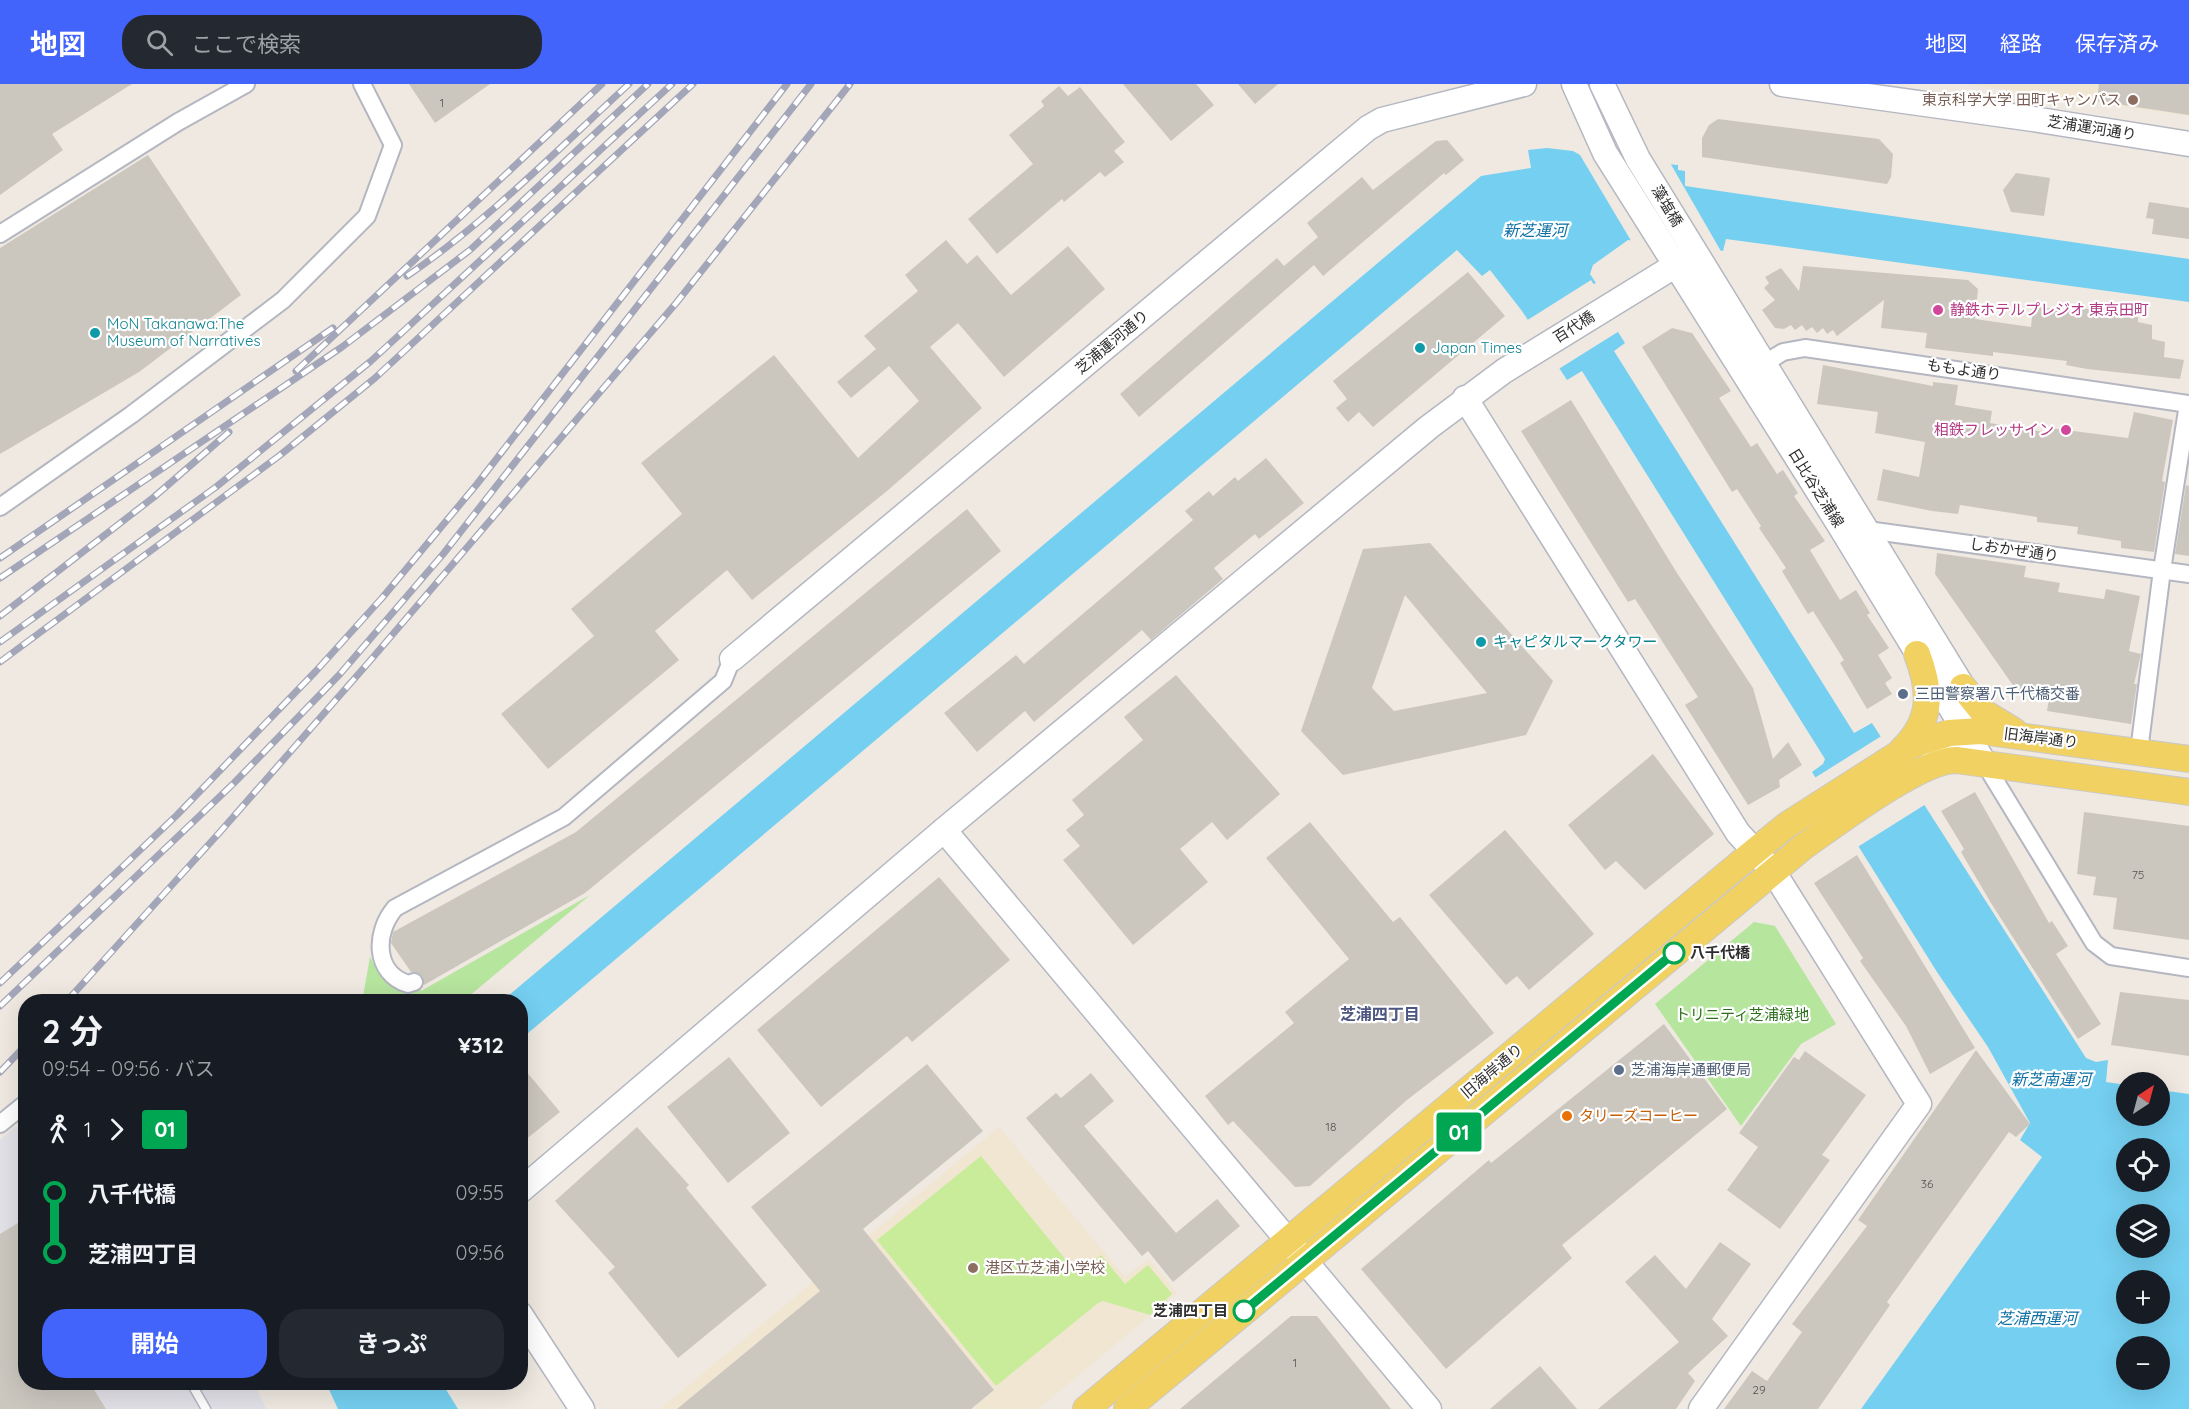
<!DOCTYPE html>
<html lang="ja">
<head>
<meta charset="utf-8">
<style>
  :root { --surface:#171b24; --page:#242831; --text:#f1f3f6; --muted:#9ea1a6; --accent:#4264fb }
  body { margin:0; font-family:Quicksand,"Noto Sans JP",sans-serif; background:var(--page); color:var(--text); height:100vh; display:flex; flex-direction:column; font-size:22px; white-space:nowrap }
  * { box-sizing:border-box; margin:0 }
  p { font-size:20px; color:var(--muted) }
  .icon { flex:none; width:33px; height:33px; fill:none; stroke:currentColor; stroke-width:2; stroke-linecap:round; stroke-linejoin:round }
  .map { position:relative; flex:1; overflow:hidden }
  .panel { position:absolute; left:18px; top:910px; width:510px; height:396px; display:flex; flex-direction:column; background:var(--surface); border-radius:24px; box-shadow:0 6px 24px #0002 }
  .panel>* { flex:none }
  .badge { padding:0 12px; border-radius:4px; font-size:21px; line-height:39px }
  .needle { width:39px; rotate:36deg }
  .controls { position:absolute; left:2116px; top:988px; display:grid; gap:12px }
  .controls a { display:grid; place-items:center; width:54px; height:54px; border-radius:50%; background:var(--surface); box-shadow:0 6px 24px #0002; font-size:30px }
  .map>.badge { position:absolute; translate:-50% -50%; box-shadow:0 0 0 3px #fff }
  .legs { display:flex; align-items:center; gap:9px; height:66px; padding:0 24px; font-size:20px }
  .legs p { margin-inline-start:auto }
  .head { display:flex; align-items:center; justify-content:space-between; height:102px; padding:0 24px }
  h1 { font-size:33px; font-weight:700; line-height:45px }
  .cta { display:flex; gap:12px; margin-top:auto; padding:12px 24px }
  .cta a { flex:1; height:69px; border-radius:24px; background:var(--accent); color:#fff; font-size:24px; font-weight:700; line-height:69px; text-align:center }
  .cta a+a { background:var(--page); color:var(--text) }
  ul { padding:0 24px; list-style:none }
  li { display:flex; align-items:center; gap:21px; height:60px; font-size:22px }
  li i { display:grid; place-items:center; width:9px; height:100%; margin:0 8px; background:currentColor }
  li i::after { content:''; width:15px; height:15px; margin:-8px; border:4px solid; border-radius:50%; background:var(--surface) }
  li p { margin-inline-start:auto }
  li:first-child i { background:linear-gradient(#0000 50%,currentColor 0) }
  li:last-child i { background:linear-gradient(currentColor 50%,#0000 0) }
  header { display:flex; align-items:center; gap:36px; box-sizing:border-box; height:84px; padding:0 30px; background:var(--accent); color:#fff }
  header strong { font-size:28px }
  nav { display:flex; gap:33px; margin-inline-start:auto; font-size:21px }
  .search { width:420px; height:54px; background:var(--page); display:flex; align-items:center; gap:15px; box-sizing:border-box; padding:0 21px; border-radius:24px; color:var(--muted); font-size:22px }
  .map>svg:first-child { display:block }
  .industrial { fill:#e3e1e8 }
  .education { fill:#f0e6d1 }
  .green { fill:#b6e59e }
  .pitch { fill:#c9ec9a }
  .water { fill:#75cff0; fill-rule:evenodd }
  .pier { fill:#efe9e1 }
  .building { fill:#cbc7bf; fill-rule:evenodd }
  .lines { fill:none; stroke-linecap:round; stroke-linejoin:round }
  .lane-casing { stroke:#b4b7c1; stroke-width:11 }
  .street-casing { stroke:#b4b7c1; stroke-width:20 }
  .secondary-casing { stroke:#b4b7c1; stroke-width:27 }
  .primary-casing { stroke:#c9c9c9; stroke-width:28 }
  .lane { stroke:#fff; stroke-width:8 }
  .street { stroke:#fff; stroke-width:16 }
  .secondary { stroke:#fff; stroke-width:24 }
  .primary { stroke:#f2d163; stroke-width:26 }
  .rail-casing { stroke:#a3a6b8; stroke-width:7 }
  .rail { stroke:#fff; stroke-width:4.5; stroke-dasharray:14; stroke-linecap:butt }
  .line-1-casing { stroke:#fff; stroke-width:14 }
  .line-1 { stroke:#00a651; stroke-width:9 }
  .education-dot { fill:#8d6e63; stroke:#fff; stroke-width:2 }
  .hotel-dot { fill:#d1479c; stroke:#fff; stroke-width:2 }
  .culture-dot { fill:#0f9aa8; stroke:#fff; stroke-width:2 }
  .service-dot { fill:#5c6f8a; stroke:#fff; stroke-width:2 }
  .stop-1-dot { fill:#fff; stroke:#00a651; stroke-width:3 }
  .food-dot { fill:#e8710a; stroke:#fff; stroke-width:2 }
  .labels { text-anchor:middle; stroke-width:4.5; stroke-linejoin:round; paint-order:stroke }
  .number-label { font-size:12px; fill:#555452 }
  .education-label { font-size:15px; fill:#785e54; stroke:#fff; text-anchor:end }
  .street-label { font-size:15px; fill:#2e2e2e; stroke:#fff }
  .hotel-label { font-size:15px; fill:#b23c85; stroke:#fff; text-anchor:start }
  .culture-label { font-size:15px; fill:#0d838f; stroke:#fff; text-anchor:start }
  .service-label { font-size:15px; fill:#4e5e75; stroke:#fff; text-anchor:start }
  .stop-label { font-size:15px; font-weight:bold; fill:#2e2e2e; stroke:#fff; text-anchor:start }
  .park-label { font-size:15px; fill:#2c6e1b; stroke:#fff }
  .food-label { font-size:15px; fill:#c56008; stroke:#fff; text-anchor:start }
  .water-label { font-size:16px; font-style:italic; fill:#0d6fa3; stroke:#fff }
  .neighbourhood-label { font-size:16px; font-weight:bold; fill:#4d5680; stroke:#fff }
</style>
</head>
<body>
<header>
<strong>地図</strong>
<div class="search"><svg class="icon" aria-label="search" viewBox="0 0 24 24"><circle cx="10" cy="10" r="6"/><path d="M15 15l6 6"/></svg>ここで検索</div>
<nav><a>地図</a><a>経路</a><a>保存済み</a></nav>
</header>
<div class="map">
<svg width="2189" height="1325" viewBox="0 0 2189 1325">
  <rect width="100%" height="100%" fill="#efe9e1"/>
  <!-- industrial -->
  <path class="industrial" d="M15,1043L25,1044L26,1299H254L266,1325H0V1056Z"/>
  <!-- education -->
  <g class="education">
    <path d="M1966,0H2189V32Z"/>
    <path d="M999,1043L1125,1193L1149,1175L1177,1209L1038,1325H660Z"/>
  </g>
  <!-- green -->
  <g class="green">
    <path d="M590,811L462,918H362L370,873C382,895 391,913 418,902L421,907Z"/>
    <path d="M1754,838L1775,842L1836,940L1801,960L1741,1042L1655,920Z"/>
  </g>
  <!-- pitch -->
  <path class="pitch" d="M981,1072L1070,1181L1078,1186L1085,1184L1101,1171L1125,1200L1148,1181L1172,1210L1150,1231L1103,1217L1098,1219L996,1302L877,1156Z"/>
  <!-- water -->
  <g class="water">
    <path d="M1547,64L1573,67L1582,72L1678,81V86L1685,87V102L2189,175V218L1726,155L1723,167L1628,156L1593,181L1590,190L1596,199L1589,202L1625,259L1614,267L1854,649L1872,639L2086,974L2096,978L2108,976L2106,998L2127,1001V1032H2160V1006L2189,1010V1325H1861L2042,1073L2020,1056L2030,1039L1988,963L1937,888L1812,688L1823,680L1825,675L1582,287L1567,296L1522,227L1490,186L1482,192L1457,166L521,955L520,918H501L1481,92L1531,84L1528,66ZM2127,1065H2160V1098H2127ZM2127,1131H2160V1164H2127ZM2127,1197H2160V1230H2127ZM2127,1263H2160V1296H2127Z"/>
    <path d="M326,1299H442L458,1325H338Z"/>
  </g>
  <!-- pier -->
  <g class="pier">
    <path d="M1577,66L1669,77L1722,169L1633,160Z"/>
    <path d="M1591,196L1621,246L1557,286L1526,237Z"/>
    <path d="M1883,651L1926,720L1856,764L1813,695Z"/>
  </g>
  <!-- building -->
  <g class="building">
    <path d="M0,0H132L52,50L63,66L0,111Z"/>
    <path d="M409,0H490L435,39Z"/>
    <path d="M1123,0H1196L1214,21L1171,57Z"/>
    <path d="M1238,0H1278L1255,20Z"/>
    <path d="M2099,0H2189V31L2097,17Z"/>
    <path d="M1059,2L1068,12L1080,3L1125,58L1114,67L1124,78L1105,93L1100,88L1064,118L1062,115L997,170L968,135L1033,80L1009,51L1044,22L1041,17Z"/>
    <path d="M1718,35L1879,55L1893,70L1891,93L1887,100L1702,73V54L1709,41Z"/>
    <path d="M1447,56L1464,76L1446,91L1444,89L1323,192L1314,181L1139,333L1120,310L1277,174L1284,182L1318,153L1307,139L1362,93L1373,106L1436,57Z"/>
    <path d="M148,71L241,211L139,288L0,370V164Z"/>
    <path d="M2016,89L2050,94L2044,132L2011,128L2003,106Z"/>
    <path d="M2149,118L2189,124V155L2152,150L2154,135L2146,134Z"/>
    <path d="M946,156L967,180L977,171L1011,211L1068,162L1105,205L1004,293L958,239L930,263L982,324L887,407L752,516L727,486L655,547L679,576L548,685L501,630L594,552L571,525L682,430L641,379L774,271L858,374L919,317L889,282L851,314L837,298L876,265L864,252L918,207L905,191Z"/>
    <path d="M1803,182L1968,196L1978,205L1975,235L2031,243L2033,222L2074,228L2075,223L2138,233V238L2152,241V255L2165,258L2164,273L2184,276L2180,295L2087,285L2066,281L2067,277L1993,268V272L1925,264L1927,249L1881,244L1884,216L1837,252L1833,246L1827,250L1823,244L1817,249L1812,243L1806,247L1802,241L1795,246L1791,241L1784,245L1775,244L1762,226L1775,216L1764,204L1769,199L1765,193L1781,184L1799,207Z"/>
    <path d="M1468,188L1505,232L1373,343L1359,328L1348,338L1336,324L1347,315L1333,297Z"/>
    <path d="M1672,244L1692,249L1731,307L1719,314L1751,363L1757,359L1777,390L1783,386L1798,409L1794,412L1825,457L1810,466L1840,516L1856,506L1870,529L1867,531L1889,564L1878,571L1892,594L1885,599L1892,610L1867,625L1840,579L1844,576L1813,527L1808,530L1782,487L1786,484L1759,444L1761,442L1737,405L1732,408L1642,263Z"/>
    <path d="M1823,281L1933,302V298L1958,301L1955,321L1992,327L1990,339L2049,349L2050,344L2128,354L2134,328L2173,336L2162,397L2165,398L2154,468L2121,464V457L2077,450L2078,443L2037,438V433L1960,421L1958,430L1932,427L1877,416L1883,385L1919,393L1925,358L1875,349L1878,328L1817,320Z"/>
    <path d="M1571,316L1677,489L1753,604L1773,675L1788,658L1802,681L1779,696L1780,703L1748,721L1685,621L1698,613L1635,515L1628,518L1521,347Z"/>
    <path d="M1266,374L1304,419L1259,455L1255,450L1214,484L1223,495L1151,556L1142,546L1034,638L1025,627L977,668L944,629L1016,571L1024,580L1193,436L1185,427L1209,407L1213,412L1235,393L1238,397Z"/>
    <path d="M2186,401L2189,402V472L2175,470Z"/>
    <path d="M967,425L1001,467L585,809L424,901L421,891L411,888L391,859L393,848L576,748Z"/>
    <path d="M1430,459L1553,597L1526,651L1343,691L1301,647L1363,465ZM1405,511L1487,609L1394,627L1372,604Z"/>
    <path d="M1937,469L2026,482L2024,493L2060,499L2058,508L2104,515L2106,505L2140,512L2129,567L2141,570L2134,600H2137L2131,640L2047,627L2049,614L2019,610L1935,490Z"/>
    <path d="M1176,591L1280,710L1227,756L1212,738L1180,765L1208,798L1133,861L1063,776L1080,762L1066,746L1084,731L1072,716L1143,656L1124,633Z"/>
    <path d="M1653,670L1714,750L1645,806L1616,777L1605,786L1568,741Z"/>
    <path d="M1975,708L2049,839L2052,837L2068,862L2056,870L2101,940L2078,955L1991,819L1961,768L1964,765L1941,727Z"/>
    <path d="M2084,728L2189,742V856L2113,845L2117,814L2093,811L2096,793L2077,790Z"/>
    <path d="M1310,738L1393,838L1400,833L1494,949L1407,1016L1310,1102L1295,1103L1233,1037L1228,1041L1205,1012L1294,939L1285,928L1349,875L1266,774Z"/>
    <path d="M1505,746L1594,850L1529,906L1517,892L1506,901L1429,811Z"/>
    <path d="M1857,771L1975,964L1930,990L1906,942L1860,877L1863,874L1814,799Z"/>
    <path d="M939,793L1010,876L912,958L907,952L821,1023L757,946Z"/>
    <path d="M2120,908L2189,916V972L2111,961Z"/>
    <path d="M1664,940L1727,1025L1562,1161L1572,1174L1446,1285L1361,1185L1489,1076L1491,1079Z"/>
    <path d="M1976,966L2030,1040L2016,1053L2009,1048L1887,1218L1890,1221L1818,1325H1724L1752,1287L1767,1297L1802,1248L1792,1240L1867,1142L1858,1136Z"/>
    <path d="M1805,967L1866,1011L1822,1071L1830,1076L1780,1145L1727,1106L1758,1063L1739,1049L1794,973L1799,976Z"/>
    <path d="M729,973L790,1049L728,1099L667,1023Z"/>
    <path d="M520,980L560,1028L520,1060Z"/>
    <path d="M927,980L983,1047L863,1145L994,1306L971,1325H677L820,1207L751,1123Z"/>
    <path d="M1091,989L1114,1017L1084,1042L1176,1149L1217,1115L1240,1142L1173,1198L1148,1167L1142,1172L1026,1034L1056,1009L1061,1014Z"/>
    <path d="M637,1043L689,1101L686,1104L767,1201L678,1274L608,1189L615,1183L555,1117Z"/>
    <path d="M18,1139L26,1151V1299H90L106,1325H0V1150Z"/>
    <path d="M1720,1158L1751,1180L1712,1235L1728,1252L1688,1289L1695,1297L1676,1325H1598L1679,1258L1625,1198L1655,1171L1686,1205Z"/>
    <path d="M1291,1232H1317L1391,1325H1180Z"/>
    <path d="M1540,1282L1577,1325H1490Z"/>
  </g>
  <g class="lines">
    <defs>
      <path id="lane" d="M191,1299L206,1325"/>
      <g id="street">
        <path d="M0,150L178,38L246,0"/>
        <path d="M1755,285L1783,268L1805,264L2189,320"/>
        <path d="M0,423L131,331L283,216L367,132L393,61L362,0"/>
        <path d="M1860,445L2189,490"/>
        <path d="M2139,667L2162,486L2188,320"/>
        <path d="M1985,680L2094,859L2111,872L2189,884"/>
        <path d="M414,898L408,900C374,889 374,849 395,824L564,733L723,597L732,575"/>
        <path d="M0,1040L26,1019"/>
      </g>
      <g id="secondary">
        <path d="M1574,0L1605,69L1840,442L1985,680"/>
        <path d="M1602,0L1638,75L1963,603C1976,641 1957,663 1927,683"/>
        <path d="M1782,0L2033,35L2189,60"/>
        <path d="M1465,314L1738,749L1773,787L1919,1020L1701,1325"/>
        <path d="M732,575L1368,44L1382,36L1524,0"/>
        <path d="M944,746L1429,1325"/>
        <path d="M520,1107L944,746L1429,343L1504,287L1676,181"/>
        <path d="M520,1230L582,1325"/>
      </g>
      <g id="primary">
        <path d="M1963,603L1983,628L2014,647"/>
        <path d="M1903,665C1933,635 1931,607 1917,570"/>
        <path d="M1086,1325L1755,767L1787,741L1914,660L1949,649L1981,647L2189,675"/>
        <path d="M1127,1325L1803,763C1836,740 1920,676 1956,676L2189,708"/>
      </g>
    </defs>
    <!-- lane casing -->
    <use href="#lane" class="lane-casing"/>
    <!-- street casing -->
    <use href="#street" class="street-casing"/>
    <!-- secondary casing -->
    <use href="#secondary" class="secondary-casing"/>
    <!-- primary casing -->
    <use href="#primary" class="primary-casing"/>
    <!-- lane -->
    <use href="#lane" class="lane"/>
    <!-- street -->
    <use href="#street" class="street"/>
    <!-- secondary -->
    <use href="#secondary" class="secondary"/>
    <!-- primary -->
    <use href="#primary" class="primary"/>
    <defs>
      <g id="rail">
        <path d="M407,192C488,137 557,66 629,0"/>
        <path d="M296,287L602,0"/>
        <path d="M0,474L333,244"/>
        <path d="M0,494L342,263L470,166L648,0"/>
        <path d="M0,532L154,413L229,348"/>
        <path d="M0,558L216,403L371,277L672,0"/>
        <path d="M0,578L279,372L375,294L693,0"/>
        <path d="M0,899L177,731L316,587L382,514L477,400L787,0"/>
        <path d="M66,918L220,748L369,578L677,218L850,0"/>
        <path d="M0,922L234,699L340,590L444,469L811,0"/>
        <path d="M0,988L26,961"/>
      </g>
    </defs>
    <!-- rail casing -->
    <use href="#rail" class="rail-casing"/>
    <!-- rail -->
    <use href="#rail" class="rail"/>
  </g>
  <g class="lines">
    <defs>
      <path id="line-1" d="M1244,1227L1674,869"/>
    </defs>
    <!-- line-1 casing -->
    <use href="#line-1" class="line-1-casing"/>
    <!-- line-1 -->
    <use href="#line-1" class="line-1"/>
  </g>
  <!-- markers -->
  <g class="education-dot">
    <circle cx="2133" cy="16" r="6"/>
    <circle cx="973" cy="1184" r="6"/>
  </g>
  <g class="hotel-dot">
    <circle cx="1938" cy="226" r="6"/>
    <circle cx="2066" cy="346" r="6"/>
  </g>
  <g class="culture-dot">
    <circle cx="95" cy="249" r="6"/>
    <circle cx="1420" cy="264" r="6"/>
    <circle cx="1481" cy="558" r="6"/>
  </g>
  <g class="service-dot">
    <circle cx="1903" cy="610" r="6"/>
    <circle cx="1619" cy="986" r="6"/>
  </g>
  <g class="stop-1-dot">
    <circle cx="1674" cy="869" r="10"/>
    <circle cx="1244" cy="1227" r="10"/>
  </g>
  <circle class="food-dot" cx="1567" cy="1032" r="6"/>
  <g class="labels">
    <!-- number labels -->
    <g class="number-label">
      <text x="442" y="23">1</text>
      <text x="2138" y="795">75</text>
      <text x="1331" y="1047">18</text>
      <text x="1927" y="1104">36</text>
      <text x="1295" y="1283">1</text>
      <text x="1759" y="1310">29</text>
    </g>
    <!-- education labels -->
    <g class="education-label">
      <text x="2121" y="21">東京科学大学 田町キャンパス</text>
      <text x="985" y="1189" text-anchor="start">港区立芝浦小学校</text>
    </g>
    <!-- street labels -->
    <g class="street-label">
      <text transform="translate(2092 44) rotate(9)" y="5">芝浦運河通り</text>
      <text transform="translate(1667 122) rotate(59)" y="5">藻塩橋</text>
      <text transform="translate(1574 243) rotate(-32)" y="5">百代橋</text>
      <text transform="translate(1112 258) rotate(-40)" y="5">芝浦運河通り</text>
      <text transform="translate(1964 286) rotate(8)" y="5">ももよ通り</text>
      <text transform="translate(1816 404) rotate(58)" y="5">日比谷芝浦線</text>
      <text transform="translate(2014 466) rotate(8)" y="5">しおかぜ通り</text>
      <text transform="translate(2041 654) rotate(7)" y="5">旧海岸通り</text>
      <text transform="translate(1492 987) rotate(-40)" y="5">旧海岸通り</text>
    </g>
    <!-- hotel labels -->
    <g class="hotel-label">
      <text x="1950" y="231">静鉄ホテルプレジオ 東京田町</text>
      <text x="2054" y="351" text-anchor="end">相鉄フレッサイン</text>
    </g>
    <!-- culture labels -->
    <g class="culture-label">
      <text x="107" y="245">MoN Takanawa:The<tspan x="107" dy="17">Museum of Narratives</tspan></text>
      <text x="1432" y="269">Japan Times</text>
      <text x="1493" y="563">キャピタルマークタワー</text>
    </g>
    <!-- service labels -->
    <g class="service-label">
      <text x="1915" y="615">三田警察署八千代橋交番</text>
      <text x="1631" y="991">芝浦海岸通郵便局</text>
    </g>
    <!-- stop labels -->
    <g class="stop-label">
      <text x="1690" y="874">八千代橋</text>
      <text x="1228" y="1232" text-anchor="end">芝浦四丁目</text>
    </g>
    <!-- park labels -->
    <g class="park-label">
      <text x="1742" y="936">トリニティ芝浦緑地</text>
    </g>
    <!-- food labels -->
    <g class="food-label">
      <text x="1579" y="1037">タリーズコーヒー</text>
    </g>
    <!-- water labels -->
    <g class="water-label">
      <text x="1535" y="152">新芝運河</text>
      <text x="2051" y="1001">新芝南運河</text>
      <text x="2037" y="1240">芝浦西運河</text>
    </g>
    <!-- neighbourhood labels -->
    <g class="neighbourhood-label">
      <text x="1380" y="936">芝浦四丁目</text>
    </g>
  </g>
</svg>
<div class="controls">
<a><svg class="needle" viewBox="-14 -14 28 28"><path d="M0-13l5 13h-10z" fill="#e53935"/><path d="M0 13l5-13h-10z" fill="#9ea1a6"/></svg></a>
<a><svg class="icon" aria-label="locate" viewBox="0 0 24 24"><circle cx="12" cy="12" r="6"/><path d="M12 2v4M12 18v4M2 12h4M18 12h4"/></svg></a>
<a><svg class="icon" aria-label="layers" viewBox="0 0 24 24"><path d="M12 4l9 5-9 5-9-5zM3 14l9 5 9-5"/></svg></a>
<a>+</a>
<a>−</a>
</div>
<b class="badge" style="left:1459px;top:1048px;background:#00a651;color:#fff">01</b>
<section class="panel">
<div class="head"><div><h1>2 分</h1><p>09:54 – 09:56 · バス</p></div><b>¥312</b></div>
<div class="legs"><svg class="icon" aria-label="walk" viewBox="0 0 24 24"><circle cx="13" cy="4" r="2"/><path d="M13 8l-2 6 4 7M11 14l-3 7M7 12l3-4h3l4 4"/></svg>1<svg class="icon" aria-label="forward" viewBox="0 0 24 24"><path d="M9 5l7 7-7 7"/></svg><b class="badge" style="background:#00a651;color:#fff">01</b></div>
<ul>
<li><i style="color:#00a651"></i><b>八千代橋</b><p>09:55</p></li>
<li><i style="color:#00a651"></i><b>芝浦四丁目</b><p>09:56</p></li>
</ul>
<div class="cta"><a>開始</a><a>きっぷ</a></div>
</section>
</div>
</body>
</html>
